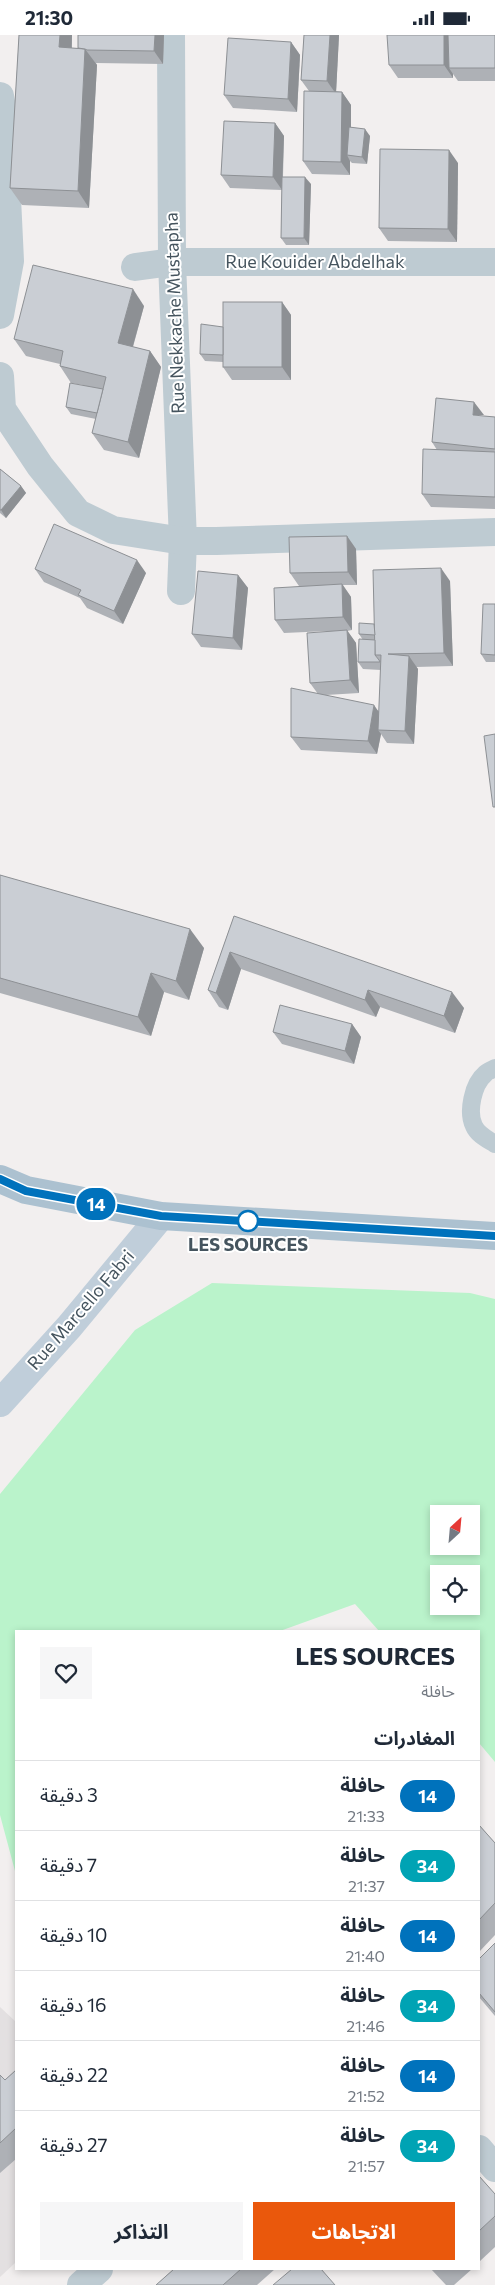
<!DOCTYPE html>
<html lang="ar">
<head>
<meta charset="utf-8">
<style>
  :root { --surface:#fff; --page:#f6f6f7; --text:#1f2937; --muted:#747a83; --line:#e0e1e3; --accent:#ea580c }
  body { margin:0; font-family:Commissioner,"Noto Sans Arabic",sans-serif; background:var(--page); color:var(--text); direction:rtl; height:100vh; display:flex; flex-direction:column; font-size:19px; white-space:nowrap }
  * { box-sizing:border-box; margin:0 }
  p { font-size:16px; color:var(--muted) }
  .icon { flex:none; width:28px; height:28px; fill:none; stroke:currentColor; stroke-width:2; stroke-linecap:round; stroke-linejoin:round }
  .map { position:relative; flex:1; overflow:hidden; direction:ltr }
  .details { position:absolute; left:15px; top:1595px; width:465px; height:640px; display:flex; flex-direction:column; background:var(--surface); border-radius:0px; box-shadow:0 2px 8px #0003; direction:rtl }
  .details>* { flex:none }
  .badge { padding:0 10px; border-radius:16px; font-size:18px; line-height:32px }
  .needle { width:32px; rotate:26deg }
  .buttons { position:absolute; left:430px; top:1470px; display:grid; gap:10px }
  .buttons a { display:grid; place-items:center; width:50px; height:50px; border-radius:0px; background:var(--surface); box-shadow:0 2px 8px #0003; font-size:25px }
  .map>.badge { position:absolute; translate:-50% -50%; box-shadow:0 0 0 2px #fff }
  h2 { padding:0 25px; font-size:19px; line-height:45px }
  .round { display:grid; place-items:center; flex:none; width:52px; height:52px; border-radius:0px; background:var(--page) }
  .headline { display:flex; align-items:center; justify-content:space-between; height:85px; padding:0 25px }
  h1 { font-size:24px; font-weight:700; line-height:38px }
  .button { display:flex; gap:10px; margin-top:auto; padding:10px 25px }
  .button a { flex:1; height:58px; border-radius:0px; background:var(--accent); color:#fff; font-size:20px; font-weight:700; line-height:58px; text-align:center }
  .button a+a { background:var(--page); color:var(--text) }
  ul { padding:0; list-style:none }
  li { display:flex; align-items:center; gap:15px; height:70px; padding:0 25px; border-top:1px solid var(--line) }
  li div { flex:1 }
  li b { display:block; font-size:19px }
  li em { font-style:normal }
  li .badge { min-width:55px; font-weight:700; text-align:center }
  .status { display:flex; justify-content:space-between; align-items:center; height:35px; padding:0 25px; background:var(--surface); direction:ltr }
  .status svg { height:14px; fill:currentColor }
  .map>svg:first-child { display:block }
  .education { fill:#e3e0e1 }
  .green { fill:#baf3cb; fill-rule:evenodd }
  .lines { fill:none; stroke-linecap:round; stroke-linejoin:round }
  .lane { stroke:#becbd2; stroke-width:18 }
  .street { stroke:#becbd2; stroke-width:28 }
  .secondary { stroke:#c0ceda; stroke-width:28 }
  .primary { stroke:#acc1d0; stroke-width:28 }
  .wall { fill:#aeb1b6 }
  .shaded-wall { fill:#8d9094 }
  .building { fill:#caced4; stroke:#8d9094 }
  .line-casing { stroke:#fff; stroke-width:11 }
  .line { stroke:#0072bc; stroke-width:8 }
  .stop-dot { fill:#fff; stroke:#0072bc; stroke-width:2.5 }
  .labels { text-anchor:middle; stroke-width:4; stroke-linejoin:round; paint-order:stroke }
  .street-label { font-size:18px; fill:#45545e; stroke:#fff }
  .stop-label { font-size:18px; font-weight:bold; fill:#45545e; stroke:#fff }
</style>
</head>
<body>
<div class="status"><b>21:30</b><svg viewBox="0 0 49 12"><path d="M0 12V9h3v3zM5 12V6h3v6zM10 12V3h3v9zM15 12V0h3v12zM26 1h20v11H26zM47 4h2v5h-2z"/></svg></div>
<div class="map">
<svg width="495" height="2250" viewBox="0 0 495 2250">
  <rect width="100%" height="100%" fill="#f2efef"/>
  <!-- education -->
  <path class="education" d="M0,1972L16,1987V2227L0,2242Z"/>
  <!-- green -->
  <path class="green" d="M212,1248L470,1258L495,1264V1727L479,1708V1596H379L355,1569L280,1596H16L15,1836L0,1780V1459L135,1295ZM439,1479H471V1511H439ZM439,1539H471V1571H439Z"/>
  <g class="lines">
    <!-- lane -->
    <path class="lane" d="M495,1033C492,1035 487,1036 485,1039C473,1049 467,1077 474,1091C478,1100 487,1104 495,1109"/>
    <!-- street -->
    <g class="street">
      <path d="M171,0L172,227L183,506L181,556"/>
      <path d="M0,61L3,79L10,226L0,280"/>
      <path d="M135,232L172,227H495"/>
      <path d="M0,341L2,374L40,431L78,478L113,495L183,506H216L495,497"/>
      <path d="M479,2114L495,2133"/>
      <path d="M81,2250L99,2234"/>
    </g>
    <!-- secondary -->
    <path class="secondary" d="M0,1368L69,1292L161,1181"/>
    <!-- primary -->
    <path class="primary" d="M0,1144L26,1155L161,1181L495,1201"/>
  </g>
  <!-- wall -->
  <g class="wall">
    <path d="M19,0H72V13H78V0H164L163,29L96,28L97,30L89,173L22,170L10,153Z"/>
    <path d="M304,0H339L336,56L342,57L351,70V92L370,101L367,129L352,128L350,126V140L312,139L303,126L309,56L301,45Z"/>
    <path d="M495,0V46H458L453,39V43H398L389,30Z"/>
    <path d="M291,7L300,20L297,77L233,73L224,60Z"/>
    <path d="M275,88L284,101L283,142L311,149L309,210H286L281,203L282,155L230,153L221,140Z"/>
    <path d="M458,128L457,207L388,206L379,193Z"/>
    <path d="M282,267L291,280V345H232L223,332V327L205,326L200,319L223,292Z"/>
    <path d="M144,271L133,312L150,316L161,332L139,423L104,415L92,398L96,384L71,379L66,372L83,350L71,348L60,331V329L26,321L14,304Z"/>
    <path d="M484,381L495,382V474L431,472L422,459L437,415L432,407Z"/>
    <path d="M0,434L21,451L26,458L6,483L0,478Z"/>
    <path d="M347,501L356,514L357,550H343L351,562L352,595L347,596L356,608L359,658L326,660L379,676L381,635L363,634L358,627L363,605L359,599L374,589L450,546L453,631L416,632L418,634L414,709L387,708L381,699L377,719L301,715L291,702L318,659L310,648L328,596L284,598L275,585L299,551L290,538Z"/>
    <path d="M35,534L146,538L123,589L87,573L80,563L44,547Z"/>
    <path d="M238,540L248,553L242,615L201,612L192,599Z"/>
    <path d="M495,569V627H486L481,619Z"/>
    <path d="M0,840L204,913L189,965L164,957L151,1001L0,958Z"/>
    <path d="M234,881L464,973L455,998L380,972L376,982L241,934L228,975L219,972L208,955Z"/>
    <path d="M352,989L361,1002L354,1029L282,1009L273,997Z"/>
    <path d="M479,1790L495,1808V1900L479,1917Z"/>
    <path d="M495,1908V1981L479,1962V1924Z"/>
    <path d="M16,2035V2124L0,2138V2040L5,2045Z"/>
    <path d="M479,2141L495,2159V2212L479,2227Z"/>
    <path d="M174,2234H275L257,2250H156Z"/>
    <path d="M431,2234H472L454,2250H446Z"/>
  </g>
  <!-- shaded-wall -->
  <g class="shaded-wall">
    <path d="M60,0H72L71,29L59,12Z"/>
    <path d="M155,0H164L163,29L154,16Z"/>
    <path d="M330,0H339L336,59L327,46Z"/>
    <path d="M444,0H454L449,33L453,39V43L444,30Z"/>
    <path d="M291,7L300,20L297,77L288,64Z"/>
    <path d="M85,14L97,30L89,173L78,156Z"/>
    <path d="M342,57L351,70V121L347,120L350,126V140L341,127Z"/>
    <path d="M275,88L284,101L282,155L273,142Z"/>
    <path d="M365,94L370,101L367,129L362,122Z"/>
    <path d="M449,115L458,128L457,207L448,194Z"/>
    <path d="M305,142L311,149L309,210L304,203Z"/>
    <path d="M133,254L144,271L129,325L118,308Z"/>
    <path d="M282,267L291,280V345L282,332Z"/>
    <path d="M150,316L161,332L139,423L128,407Z"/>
    <path d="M474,367L484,380H473Z"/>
    <path d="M21,451L26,458L6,483L1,475Z"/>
    <path d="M347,501L356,514L357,550L348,537Z"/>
    <path d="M137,525L146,538L123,589L114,576Z"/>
    <path d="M441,533L450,546L453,631L444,618Z"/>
    <path d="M238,540L248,553L242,615L233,603Z"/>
    <path d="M342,549L351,562L352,595L343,582Z"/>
    <path d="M347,595L356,608L359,658L350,645Z"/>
    <path d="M409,621L418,634L414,709L405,696Z"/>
    <path d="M374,670L383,683L378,695L381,699L377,719L368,706Z"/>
    <path d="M190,894L204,913L189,965L176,946Z"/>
    <path d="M230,917L241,934L228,975L216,958Z"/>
    <path d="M151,938L164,957L151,1001L138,982Z"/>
    <path d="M368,955L380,972L376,982L365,965Z"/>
    <path d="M452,957L464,973L455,998L444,981Z"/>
    <path d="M352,989L361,1002L354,1029L345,1016Z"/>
  </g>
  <!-- building -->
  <g class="building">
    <path d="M19,0H60L59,12L85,14L78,156L10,153Z"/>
    <path d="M78,0H155L154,16L87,15L85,14L78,13Z"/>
    <path d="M304,0H330L327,46L301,45Z"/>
    <path d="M387,0H444V30H389Z"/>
    <path d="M448,0H495V33H449Z"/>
    <path d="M228,3L291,7L288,64L224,60Z"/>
    <path d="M304,56L342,57L341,127L303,126Z"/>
    <path d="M224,86L275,88L273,142L221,140Z"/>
    <path d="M349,92L365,94L362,122L347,120Z"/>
    <path d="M380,114L449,115L448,194L379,193Z"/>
    <path d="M282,142H305L304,203H281Z"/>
    <path d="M33,230L133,254L118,308L150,316L128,407L92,398L106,342L60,331L63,316L14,304Z"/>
    <rect x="223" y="267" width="59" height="65"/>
    <path d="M201,289L223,292V320L200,319Z"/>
    <path d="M70,348L103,354L97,378L66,372Z"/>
    <path d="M436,363L474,367L473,380L495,382V414L432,407Z"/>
    <path d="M423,414L495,417V462L422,459Z"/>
    <path d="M0,434L21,451L1,475H0Z"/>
    <path d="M54,489L137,525L114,576L78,560L81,555L35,534Z"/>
    <path d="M347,501L348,537L290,538L289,502Z"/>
    <path d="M441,533L444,618L388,619L409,621L405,696L378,695L381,620H375L373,535Z"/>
    <path d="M198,536L238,540L233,603L192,599Z"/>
    <path d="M342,549L343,582L275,585L274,553Z"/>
    <path d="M483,569H495V620L481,619Z"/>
    <path d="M359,588L374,589L375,600L359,599Z"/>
    <path d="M347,595L350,645L310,648L307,598Z"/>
    <path d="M359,604L375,605V620L379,625L380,627H358Z"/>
    <path d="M291,653L374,670L368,706L291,702Z"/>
    <path d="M495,699V772H493L484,701Z"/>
    <path d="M0,840L190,894L176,946L151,938L138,982L0,943Z"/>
    <path d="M234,881L452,957L444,981L368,955L365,965L230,917L216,958L208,955Z"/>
    <path d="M280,970L352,989L345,1016L273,997Z"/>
    <path d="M479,1790L495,1808V1868L479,1885Z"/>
    <path d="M495,1908V1977L479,1958V1924Z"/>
    <path d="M16,2035V2093L0,2108V2040L5,2045Z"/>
    <path d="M479,2141L495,2159V2181L479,2196Z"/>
    <path d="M174,2234H241L223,2250H156Z"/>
    <path d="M292,2234H321L335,2250H273Z"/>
  </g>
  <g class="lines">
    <defs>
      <path id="line" d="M0,1144L26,1156L161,1181L495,1201"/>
    </defs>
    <!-- line casing -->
    <use href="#line" class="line-casing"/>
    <!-- line -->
    <use href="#line" class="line"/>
  </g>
  <!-- markers -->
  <circle class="stop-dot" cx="248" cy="1186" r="10"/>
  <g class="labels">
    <!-- street labels -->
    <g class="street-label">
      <text x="315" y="233">Rue Kouider Abdelhak</text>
      <text transform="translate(175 278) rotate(-92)" y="6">Rue Nekkache Mustapha</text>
      <text transform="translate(81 1275) rotate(-49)" y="6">Rue Marcello Fabri</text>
    </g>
    <!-- stop labels -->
    <g class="stop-label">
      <text x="248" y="1216">LES SOURCES</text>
    </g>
  </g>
</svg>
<div class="buttons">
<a><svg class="needle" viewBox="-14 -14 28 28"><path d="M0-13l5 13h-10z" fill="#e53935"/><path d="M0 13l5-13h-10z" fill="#747a83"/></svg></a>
<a><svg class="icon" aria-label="locate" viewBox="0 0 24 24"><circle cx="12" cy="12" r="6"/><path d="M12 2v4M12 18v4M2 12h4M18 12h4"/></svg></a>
</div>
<b class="badge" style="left:96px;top:1169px;background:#0072bc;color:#fff">14</b>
<section class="details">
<div class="headline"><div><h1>LES SOURCES</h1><p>حافلة</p></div><a class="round"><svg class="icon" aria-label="heart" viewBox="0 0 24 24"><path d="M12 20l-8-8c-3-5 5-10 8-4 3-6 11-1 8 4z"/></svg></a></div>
<h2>المغادرات</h2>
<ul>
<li><span class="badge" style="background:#0072bc;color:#fff">14</span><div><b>حافلة</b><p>21:33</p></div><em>3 دقيقة</em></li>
<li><span class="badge" style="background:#00a3b4;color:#fff">34</span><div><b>حافلة</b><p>21:37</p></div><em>7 دقيقة</em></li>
<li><span class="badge" style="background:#0072bc;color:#fff">14</span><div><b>حافلة</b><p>21:40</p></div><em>10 دقيقة</em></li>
<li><span class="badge" style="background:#00a3b4;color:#fff">34</span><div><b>حافلة</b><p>21:46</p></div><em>16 دقيقة</em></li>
<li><span class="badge" style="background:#0072bc;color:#fff">14</span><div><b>حافلة</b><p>21:52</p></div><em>22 دقيقة</em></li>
<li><span class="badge" style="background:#00a3b4;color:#fff">34</span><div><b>حافلة</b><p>21:57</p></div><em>27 دقيقة</em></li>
</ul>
<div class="button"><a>الاتجاهات</a><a>التذاكر</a></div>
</section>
</div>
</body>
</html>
